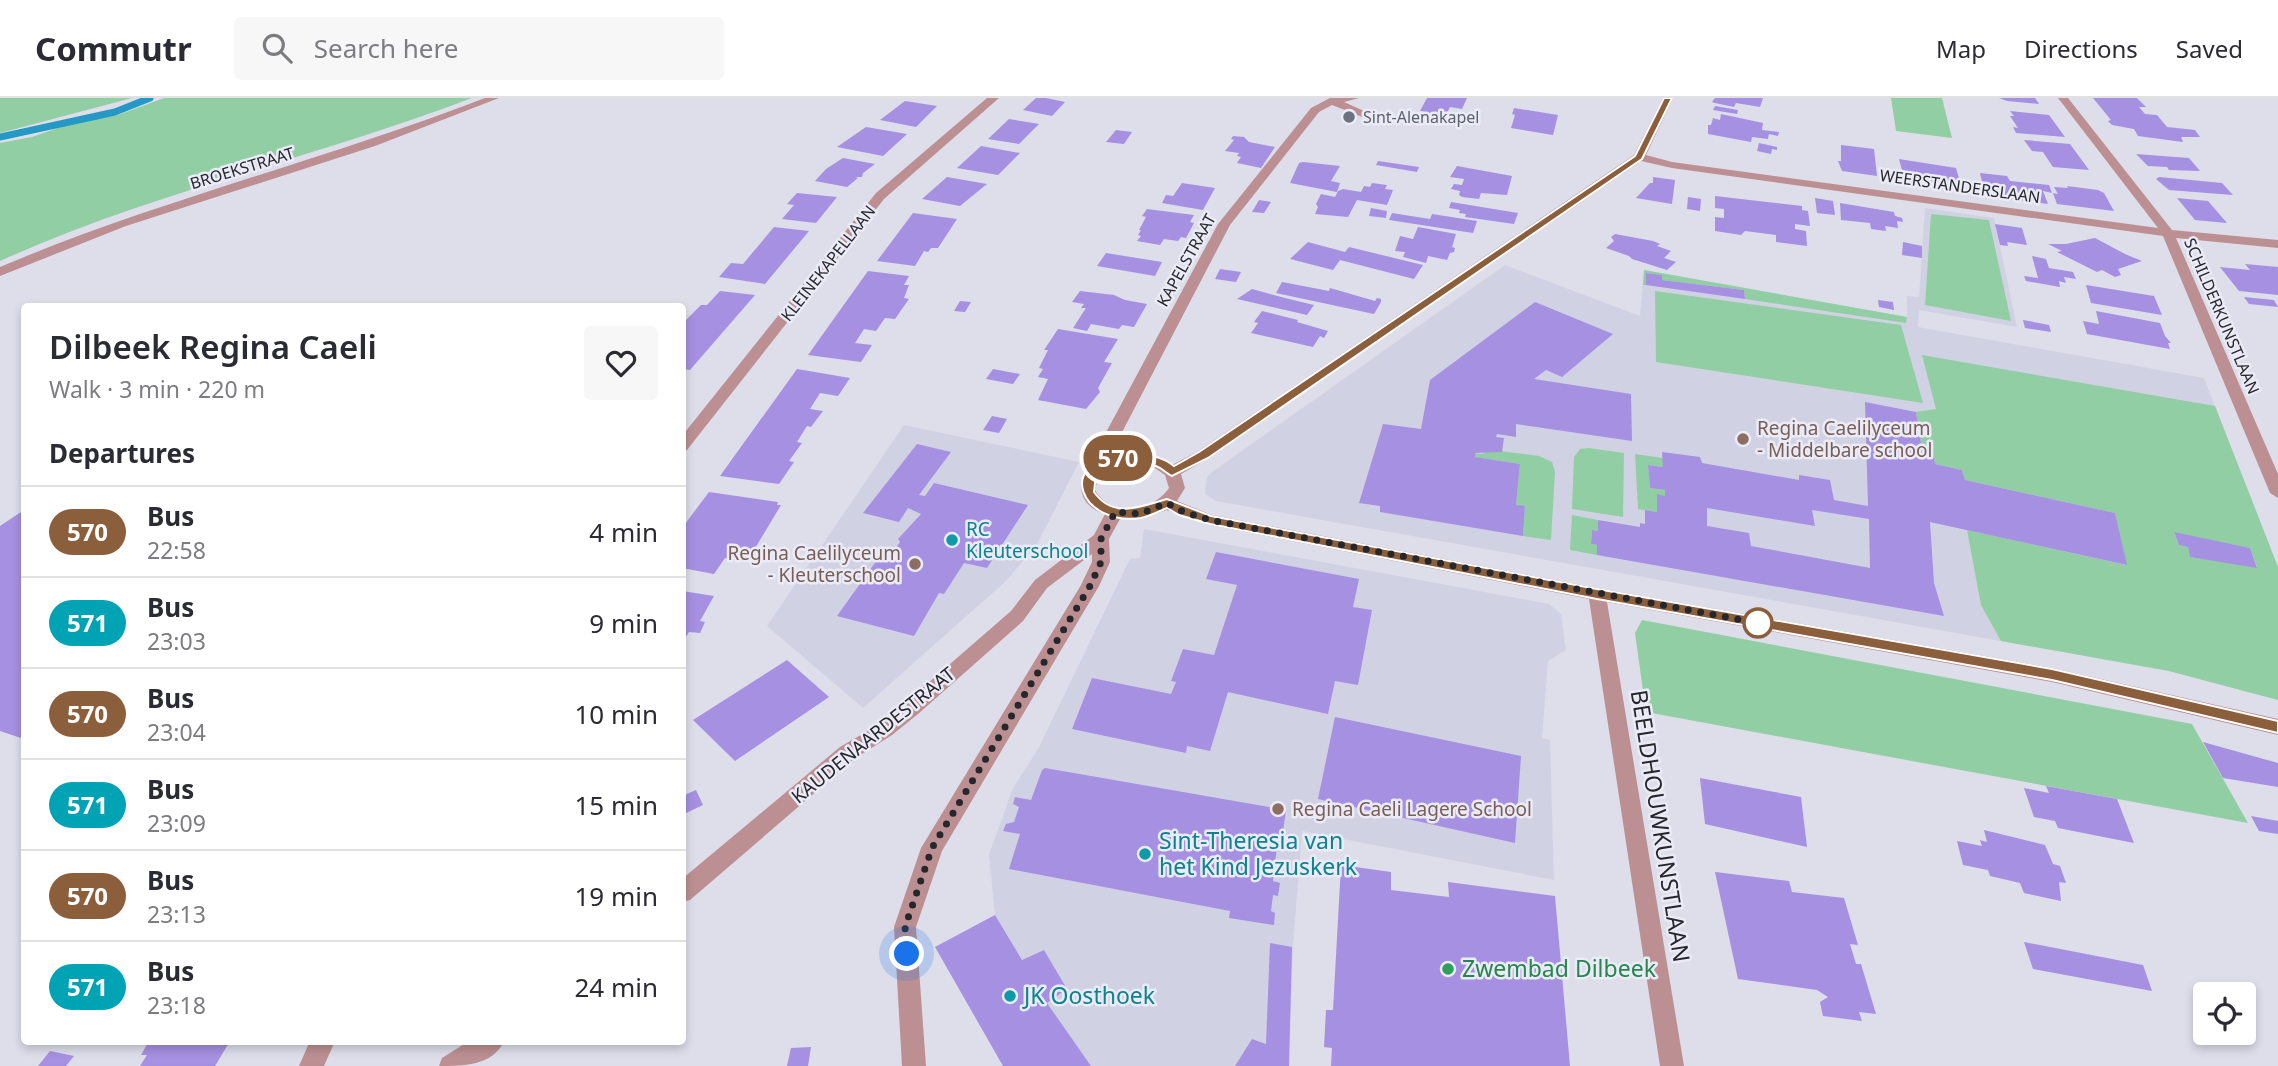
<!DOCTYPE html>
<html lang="en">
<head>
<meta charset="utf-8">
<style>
  :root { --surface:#fff; --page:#f7f7f7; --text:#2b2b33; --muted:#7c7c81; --line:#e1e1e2 }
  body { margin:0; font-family:"Noto Sans",sans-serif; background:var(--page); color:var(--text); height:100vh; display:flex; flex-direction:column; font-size:26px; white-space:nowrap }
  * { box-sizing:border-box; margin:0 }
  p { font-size:23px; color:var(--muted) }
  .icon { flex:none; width:38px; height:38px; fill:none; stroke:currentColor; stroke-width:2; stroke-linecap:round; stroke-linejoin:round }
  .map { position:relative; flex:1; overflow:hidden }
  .panel { position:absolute; left:21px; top:205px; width:665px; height:742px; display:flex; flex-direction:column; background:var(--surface); border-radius:7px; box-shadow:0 4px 10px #0003 }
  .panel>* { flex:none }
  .badge { padding:0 14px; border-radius:23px; font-size:24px; line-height:46px }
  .buttons { position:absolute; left:2193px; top:884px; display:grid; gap:14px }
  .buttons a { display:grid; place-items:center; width:63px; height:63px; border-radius:7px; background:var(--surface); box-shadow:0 4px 10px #0003; font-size:35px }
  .you { position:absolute; width:35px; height:35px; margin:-18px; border:5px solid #fff; border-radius:50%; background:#1a73e8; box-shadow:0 0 0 10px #1a73e833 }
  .map>.badge { position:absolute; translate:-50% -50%; box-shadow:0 0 0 4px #fff }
  h2 { padding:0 28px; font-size:26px; line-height:63px }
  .round { display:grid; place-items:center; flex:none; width:74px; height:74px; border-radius:7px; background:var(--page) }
  .head { display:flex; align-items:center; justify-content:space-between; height:119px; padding:0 28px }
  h1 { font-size:33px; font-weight:600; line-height:52px }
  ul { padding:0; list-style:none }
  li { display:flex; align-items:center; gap:21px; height:91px; padding:0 28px; border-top:2px solid var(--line) }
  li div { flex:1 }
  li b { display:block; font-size:26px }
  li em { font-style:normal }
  li .badge { min-width:77px; font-weight:700; text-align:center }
  header { display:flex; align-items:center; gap:42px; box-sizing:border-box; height:98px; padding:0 35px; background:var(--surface); border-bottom:2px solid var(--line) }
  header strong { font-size:33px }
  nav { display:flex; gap:38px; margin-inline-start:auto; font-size:24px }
  .search { width:490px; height:63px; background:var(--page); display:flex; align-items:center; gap:18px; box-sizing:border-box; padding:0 24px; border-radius:7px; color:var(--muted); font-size:26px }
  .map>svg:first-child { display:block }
  .built { fill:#d0d2e4 }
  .green { fill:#92cea3; fill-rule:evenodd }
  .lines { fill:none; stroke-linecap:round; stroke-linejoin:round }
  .stream { stroke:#2599c6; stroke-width:7 }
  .building { fill:#a690e1; fill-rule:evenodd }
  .minor { fill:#bc9092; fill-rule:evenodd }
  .line { fill:#8b5e3c; stroke:#fff; stroke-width:2 }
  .walk { stroke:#26272b; stroke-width:7; stroke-dasharray:0 12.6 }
  .worship-dot { fill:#6b7280; stroke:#eaebf7; stroke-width:2.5 }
  .education-dot { fill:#8d6e63; stroke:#eaebf7; stroke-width:2.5 }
  .culture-dot { fill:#0f9aa8; stroke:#eaebf7; stroke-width:2.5 }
  .stop-dot { fill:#fff; stroke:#8b5e3c; stroke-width:3.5 }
  .leisure-dot { fill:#2e9e5b; stroke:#eaebf7; stroke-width:2.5 }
  .labels { text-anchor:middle; stroke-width:5; stroke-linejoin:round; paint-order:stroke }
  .far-worship-label { font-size:16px; fill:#5b616d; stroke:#eaebf7; text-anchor:start }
  .far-street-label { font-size:16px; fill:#26272b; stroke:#eaebf7 }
  .education-label { font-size:19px; fill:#785e54; stroke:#eaebf7; text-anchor:start }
  .culture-label { font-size:19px; fill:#0d838f; stroke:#eaebf7; text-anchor:start }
  .street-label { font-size:19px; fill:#26272b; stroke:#eaebf7 }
  .near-street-label { font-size:23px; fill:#26272b; stroke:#eaebf7 }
  .near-culture-label { font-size:23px; fill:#0d838f; stroke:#eaebf7; text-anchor:start }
  .near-leisure-label { font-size:23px; fill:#27864d; stroke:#eaebf7; text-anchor:start }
</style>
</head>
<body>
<header>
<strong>Commutr</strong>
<div class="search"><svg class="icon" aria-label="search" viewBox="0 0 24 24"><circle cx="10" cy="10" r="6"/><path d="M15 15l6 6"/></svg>Search here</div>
<nav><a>Map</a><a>Directions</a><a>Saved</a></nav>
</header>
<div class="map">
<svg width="2278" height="968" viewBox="0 0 2278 968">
  <rect width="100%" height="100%" fill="#dddeea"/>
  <!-- built -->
  <g class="built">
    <path d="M1925,110L1994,120L2017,229L1919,212L1918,229L2204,280L2278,469V602L2169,573L1216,403L1205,396L1207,379L1212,374L1505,167L1640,218L1644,172L1907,219V198L1919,199Z"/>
    <path d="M904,327L1079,364L1036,448L1006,483L863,610L767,528Z"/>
    <path d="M1144,431L1549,506L1561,516L1566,552L1548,563L1542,640L1550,642L1554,782L1302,733L1293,849L1289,968H1091L1047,905L1044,852L1022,862L995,817L989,757L1013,690L1038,651L1130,461L1140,460Z"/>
  </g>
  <!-- green -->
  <g class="green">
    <path d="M0,0H132L0,35Z"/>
    <path d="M164,0H472C317,59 153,94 0,163V45L32,39L69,26L118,17Z"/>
    <path d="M1891,0H1942L1952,40L1896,33Z"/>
    <path d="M1931,116L1989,122L2011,223L1925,207Z"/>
    <path d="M1644,172L1907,219L1906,225L1745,201L1744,192L1662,182L1661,177L1646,175V187H1643Z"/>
    <path d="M1655,193L1901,227L1923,305L1656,264Z"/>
    <path d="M1922,257L2215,308L2278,469V602L2169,573L2001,543L1981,507L1967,432L2126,467L2115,415L1965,382L1962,372L1935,366L1934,359L1923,358L1916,314L1936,311ZM2174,435L2250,450L2257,469L2190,459L2188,449L2179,447Z"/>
    <path d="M1589,350L1624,355L1623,419L1572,411L1574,359L1580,351Z"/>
    <path d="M1492,352L1539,358L1552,364L1555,374L1551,442L1523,438L1525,409L1516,407L1520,366L1475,359V355L1482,356Z"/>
    <path d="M1635,356L1663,360V369L1648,367L1650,390L1665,392V398L1657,397V414L1638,411Z"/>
    <path d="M1572,417L1598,422V433L1592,432L1591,446L1597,447V457L1570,452Z"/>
    <path d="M1642,522L2192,626L2248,725L1646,614L1635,535Z"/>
  </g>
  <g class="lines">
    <!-- stream -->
    <path class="stream" d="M0,39L115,14L150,0"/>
  </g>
  <!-- building -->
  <g class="building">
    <path d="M1036,0H1046L1065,4L1052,18L1023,12Z"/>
    <path d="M1427,0H1467L1462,11L1450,9L1446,17L1438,16L1437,19L1423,17L1425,14L1420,13Z"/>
    <path d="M1715,0H1763L1760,9L1736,5L1734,9L1715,5L1712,4Z"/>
    <path d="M1999,0H2035L2039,6L2007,3Z"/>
    <path d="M2093,0H2137L2146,9H2139L2145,16L2157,17L2167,29L2195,32L2200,39H2181L2183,44L2138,38L2134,31L2112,27L2108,23L2111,22Z"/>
    <path d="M905,3L937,8L916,29L880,22Z"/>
    <path d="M1715,8L1738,12L1737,16L1713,12Z"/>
    <path d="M1514,10L1558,17L1553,37L1511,30L1515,17L1512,16Z"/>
    <path d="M2010,13L2049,17L2065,39L2016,35L2013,29L2018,30L2010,18H2014Z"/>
    <path d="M1721,16L1763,25L1762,32L1779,34L1778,38L1769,36L1768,41L1752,39L1751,44L1708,36V27H1711L1713,20L1720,22Z"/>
    <path d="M1009,21L1039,26L1019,46L988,41Z"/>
    <path d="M866,29L907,36L883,58L837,49Z"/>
    <path d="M1116,32L1132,34L1124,46L1106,44Z"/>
    <path d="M1233,38L1244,39L1249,44L1275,49L1261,70L1237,65L1241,59L1237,58L1239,55L1225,53L1234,42L1231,41Z"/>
    <path d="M2024,42L2070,46L2089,72L2053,69L2043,54L2032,53Z"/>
    <path d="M1759,45L1777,49V52L1772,51L1771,56L1757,53Z"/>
    <path d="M1841,47L1874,51L1877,78L1842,73L1838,63H1841Z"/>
    <path d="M981,48L1020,55L998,77L957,70Z"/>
    <path d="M2136,56L2189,60L2200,73L2169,72L2167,69L2148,68Z"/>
    <path d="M843,60L875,66L863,75L862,79H855L858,80L847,89L815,83L826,71Z"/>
    <path d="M1899,61L1956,70L1962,91L1905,83Z"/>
    <path d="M1378,63L1419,69L1417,74L1376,67Z"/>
    <path d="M1303,64L1340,68L1331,83L1340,85L1337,94L1290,85L1299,65Z"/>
    <path d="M1457,68L1512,78L1507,97L1481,95L1479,101L1462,99L1459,97L1460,93L1451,91L1454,86L1462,87L1464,81L1450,79Z"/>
    <path d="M1980,75L2007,78L2010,83L2049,87L2052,95L2043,93L2048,106L1985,97Z"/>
    <path d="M947,79L987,86L960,108L922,101Z"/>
    <path d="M1653,79L1675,82L1672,106L1636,100L1650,85H1653Z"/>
    <path d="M2159,79L2222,85L2233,97L2169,92L2156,81Z"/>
    <path d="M1182,85L1215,90L1203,112L1162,105L1166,97L1173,98Z"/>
    <path d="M1372,85L1387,87L1385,91L1393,92L1387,107L1357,102L1348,119L1315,116L1318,109L1316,106L1321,96L1335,99L1338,93L1343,91L1361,94L1364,88L1370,89Z"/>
    <path d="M2067,88L2098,92L2104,95L2114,113L2057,106L2053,95L2058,96L2054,89L2068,90Z"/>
    <path d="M797,95L837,99L816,125L782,121L794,107L787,106Z"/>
    <path d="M1715,98L1802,108V112L1808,113L1810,128L1795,126V131L1806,133L1807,148L1776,144V137L1745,133L1741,137L1715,133V119L1724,120V111L1715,110Z"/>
    <path d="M1688,99L1701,101L1700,113L1687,111Z"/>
    <path d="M1815,100L1833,103L1835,117L1817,115Z"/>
    <path d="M2177,100L2208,103L2227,125L2195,122Z"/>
    <path d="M1259,102L1271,104L1264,115L1252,114Z"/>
    <path d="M1451,104L1518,115L1514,126L1465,119L1466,116L1459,115L1460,112L1449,110Z"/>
    <path d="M1840,105L1894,114L1895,118L1902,120L1903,124L1897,123L1898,130L1885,128L1886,133L1871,131L1870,125L1841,122Z"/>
    <path d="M1371,110L1387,113L1386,120L1369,118Z"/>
    <path d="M1147,111L1194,117L1190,124L1194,125L1186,140L1181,139L1178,143L1164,141L1160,147L1137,143L1141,138L1138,137L1141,132H1139L1146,119L1142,118Z"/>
    <path d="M913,115L957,121L938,150H931L928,154L924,153L915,168L877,163Z"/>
    <path d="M1392,115L1430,121L1432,116L1477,123L1473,135L1389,122Z"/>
    <path d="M1995,126L2022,130L2027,147L2007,144L2008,148L2000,147Z"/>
    <path d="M774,129L809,133L765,186L719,179L731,165L743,166Z"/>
    <path d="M1418,129L1456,136L1452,149L1455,150L1454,154L1450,155L1447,162L1428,158L1426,165L1403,159L1405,154L1395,153L1400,138L1413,141Z"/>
    <path d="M1615,136L1653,143L1660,146L1657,148L1671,153L1664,160L1676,164L1667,172L1632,161L1629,158L1606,150L1614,143L1611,139Z"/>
    <path d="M2095,140L2125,156L2142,163L2118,171L2121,177L2115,179L2102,172L2097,174L2057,154L2062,153L2048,146H2066Z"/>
    <path d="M1308,144L1345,154L1349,149L1423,167L1414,181L1340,162L1333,172L1290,161Z"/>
    <path d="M1903,144L1922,148V160L1902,157Z"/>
    <path d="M1106,155L1162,164L1155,178L1097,168Z"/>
    <path d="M2032,158L2046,161L2049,170L2073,174L2076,181L2064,179L2066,185L2059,183L2060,189L2026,183L2024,178L2038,180Z"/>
    <path d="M2245,166L2278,169V197L2239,193L2220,169L2250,172Z"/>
    <path d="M1220,171L1241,174L1236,184L1215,181Z"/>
    <path d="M868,173L909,178L904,187H909L904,200L909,201L895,221L885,220L876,233L864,231L855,245L872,247L861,264L808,257Z"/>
    <path d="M1646,175L1662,177V182L1744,192L1745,201L1646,187Z"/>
    <path d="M1282,184L1329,193L1330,190L1375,203L1377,200L1381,201V204L1374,216L1276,195Z"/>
    <path d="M2086,187L2154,198L2162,217L2091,205Z"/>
    <path d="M1252,191L1285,200L1314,207L1307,217L1237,201Z"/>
    <path d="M720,193L755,197L690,272L682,271V226L701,207H707Z"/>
    <path d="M1080,193L1114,197L1125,202L1147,206L1134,229L1122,227L1119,231L1091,226L1087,233L1073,230L1086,210H1081L1084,206L1072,204Z"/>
    <path d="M2244,199L2274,202L2278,209L2249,206Z"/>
    <path d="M1878,202L1893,204L1894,212L1879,209Z"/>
    <path d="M960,203L971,204L965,214L954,213Z"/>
    <path d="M1535,204L1613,236L1562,279L1546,272L1534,281L1631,296L1632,343L1516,326V339L1497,336L1496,339L1504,340L1502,354L1475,355V359L1520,366L1516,407L1525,408L1523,438L1380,414V408L1359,405L1383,326L1421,331L1430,282Z"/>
    <path d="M1262,213L1298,222L1297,224L1328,233L1324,240L1320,238L1313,249L1251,235L1258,225L1254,224Z"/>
    <path d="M2096,213L2160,225L2165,238L2171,245H2168L2170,251L2087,236L2083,223L2099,226Z"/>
    <path d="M2023,222L2049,227L2051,234L2025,230Z"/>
    <path d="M1058,231L1118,241L1104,264L1112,265L1098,290L1100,294L1086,311L1038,302L1048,281L1038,279L1043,271L1039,270L1048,252H1044Z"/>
    <path d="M797,271L850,280L838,298L820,295L810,311L823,313L811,329L807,328L797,344L802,345L789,363L794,364L779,386L720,378Z"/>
    <path d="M993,271L1020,276L1013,286L986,281Z"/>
    <path d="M1865,304L1916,314L1923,358L1934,359L1935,366L1962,372L1965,382L2115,415L2127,467L1930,424L1934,485L1944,518L1597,457V447L1591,446L1592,432L1598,433V422L1640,429V425L1645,426V412L1657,414V396L1665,398V392L1650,390L1648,367L1663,369L1662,354L1700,359L1702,365L1799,382V377L1830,382L1834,402L1868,408ZM1707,410L1815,428L1812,412L1869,421L1870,470L1751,448L1749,435L1707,428Z"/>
    <path d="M992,318L1007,321L999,335L983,332Z"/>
    <path d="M917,346L951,354L919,397L925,398L934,385L1028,407L987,470L964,465L944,496L939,495L914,538L837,518L877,462L886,464L900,444L898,441L921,416L908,410L899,424L863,415Z"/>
    <path d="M709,394L778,404L777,407H781L754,452H748L741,463L725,460L714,476L682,470V430Z"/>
    <path d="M24,412V641L0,633V428Z"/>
    <path d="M2174,434L2250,450L2257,470L2190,459L2188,449L2179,447Z"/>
    <path d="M1216,454L1359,481L1353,509L1372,512L1358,587L1335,583L1328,616L1228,594L1210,653L1187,648L1186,655L1072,631L1092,580L1171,596L1176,584L1171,583L1183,551L1214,557L1237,487L1206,481Z"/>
    <path d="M682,493L714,498L700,523L705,524L700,535L689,534L682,545Z"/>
    <path d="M787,562L829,599L735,663L693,622Z"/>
    <path d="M1335,619L1521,658L1515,745L1318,701Z"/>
    <path d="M2203,644L2278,665V689L2223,680Z"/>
    <path d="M1045,670L1286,712L1282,741L1278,740L1273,783L1280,785L1278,798L1273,797L1271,813L1275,815L1274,827L1229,820L1230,813L1009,771L1020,736L1003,733L1006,726L1014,724L1019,709L1013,706L1015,699L1031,702L1042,672Z"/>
    <path d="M1700,680L1801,699L1807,749L1705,726Z"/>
    <path d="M2046,688L2117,701L2134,745L2058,730L2055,723L2034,719L2024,690L2049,695Z"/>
    <path d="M696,692L703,707L682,717V698Z"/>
    <path d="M2251,718L2278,723V736L2259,733Z"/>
    <path d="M1984,732L2045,747L2053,766L2060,768L2066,785L2059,784L2061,803L2024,795L2020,785L1990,778L1988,772L1963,767L1957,743L1982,748L1980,742L1987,744Z"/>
    <path d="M1341,767L1391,774V792L1449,799L1448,784L1555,798L1570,968H1331L1332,950L1324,949L1326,912H1333Z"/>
    <path d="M1715,774L1789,783L1792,794L1844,800L1858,847L1850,846L1856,866H1861L1876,916L1859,914L1862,923L1823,918L1820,904L1828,899L1817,892L1738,881Z"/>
    <path d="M995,817L1022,862L1044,852L1067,891L1047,905L1091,968H1003L935,849Z"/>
    <path d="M2024,844L2143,867L2152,893L2033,871Z"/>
    <path d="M1270,845L1292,849L1289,968H1235L1252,941L1266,946Z"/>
    <path d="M149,943H230L215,968H140L147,957H141Z"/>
    <path d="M811,949L808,968H787L791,950Z"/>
    <path d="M50,953L74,958L66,968H38Z"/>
  </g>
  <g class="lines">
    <!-- minor -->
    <g class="minor">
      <path d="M485,0H499L375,48L126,128L0,178V169C158,102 325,62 485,0Z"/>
      <path d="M987,0H999L884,101L687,352L682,354V338L876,95Z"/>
      <path d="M1330,0H1359L1344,4L1384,22L1375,24L1332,7L1319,14L1230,127L1119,340L1118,356L1153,357L1172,367L1197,354L1634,57L1663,0H1673L1646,57L1672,64L2158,130L2058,0H2068L2172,132L2278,142V150L2176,140L2278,376V400L2270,395L2163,138L1672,70L1641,63L1209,360L1181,376L1185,390L1177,403L1212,417L1597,490L2052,570L2278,621V637L2052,584L1607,504L1684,968H1660L1589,501L1210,427L1167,412L1137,421H1120L1109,441L1110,464L1099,488L942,753L916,829L926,968H902L894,829L921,750L1081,487L1092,464V456L1047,490L1023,523L918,616L892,637L854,661L690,802L682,804V781L840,649L878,627L904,606L1011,513L1035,482L1094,437L1105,416C1073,407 1074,372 1104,359L1101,351L1103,340L1218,126L1311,10ZM1126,364L1149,366L1165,377L1169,390C1153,414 1111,421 1095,392C1099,374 1108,367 1126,364Z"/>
      <path d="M310,943H335L324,968H299Z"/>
      <path d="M469,943H504C493,968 462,968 439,968L442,960Z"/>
    </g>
  </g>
  <!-- line -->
  <path class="line" d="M1664,0H1672L1642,61L1208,360L1172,378C1167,376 1163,371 1158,369C1135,358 1116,364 1096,377L1094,394C1114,422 1142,408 1167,401L1211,418L1597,491L2052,571L2278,623V635L2052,582L1597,501L1210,426L1179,417L1167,410C1159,413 1150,418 1141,420C1081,429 1052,362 1127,356C1142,355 1162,358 1174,368L1199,354L1635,58Z"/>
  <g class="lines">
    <!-- walk -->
    <path class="walk" d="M907,856L905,829L932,750L1090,488L1101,464V441L1115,414L1140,416L1167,405L1184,414L1210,422L1758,525"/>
  </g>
  <!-- markers -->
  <circle class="worship-dot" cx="1349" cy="19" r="7"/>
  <g class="education-dot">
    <circle cx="1743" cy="341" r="7"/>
    <circle cx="915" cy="466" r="7"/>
    <circle cx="1278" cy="711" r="7"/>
  </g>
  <g class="culture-dot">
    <circle cx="952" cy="442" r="7"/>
    <circle cx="1145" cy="756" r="7"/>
    <circle cx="1010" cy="898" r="7"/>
  </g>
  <circle class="stop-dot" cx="1758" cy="525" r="14"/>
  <circle class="leisure-dot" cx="1448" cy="871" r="7"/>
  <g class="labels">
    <!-- far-worship labels -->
    <g class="far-worship-label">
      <text x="1363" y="25">Sint-Alenakapel</text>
    </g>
    <!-- far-street labels -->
    <g class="far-street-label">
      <text transform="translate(242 70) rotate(-17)" y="6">BROEKSTRAAT</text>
      <text transform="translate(1960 88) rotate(8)" y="6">WEERSTANDERSLAAN</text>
      <text transform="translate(1186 162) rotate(-61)" y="6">KAPELSTRAAT</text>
      <text transform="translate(828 165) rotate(-52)" y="6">KLEINEKAPELLAAN</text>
      <text transform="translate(2222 218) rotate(67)" y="6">SCHILDERKUNSTLAAN</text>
    </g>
    <!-- education labels -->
    <g class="education-label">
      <text x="1757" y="337">Regina Caelilyceum<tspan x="1757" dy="22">- Middelbare school</tspan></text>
      <text x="901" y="462" text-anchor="end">Regina Caelilyceum<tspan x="901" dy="22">- Kleuterschool</tspan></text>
      <text x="1292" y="718">Regina Caeli Lagere School</text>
    </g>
    <!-- culture labels -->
    <g class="culture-label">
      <text x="966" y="438">RC<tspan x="966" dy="22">Kleuterschool</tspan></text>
    </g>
    <!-- street labels -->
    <g class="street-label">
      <text transform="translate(873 637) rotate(-39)" y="7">KAUDENAARDESTRAAT</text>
    </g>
    <!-- near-street labels -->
    <g class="near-street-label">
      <text transform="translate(1660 728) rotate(81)" y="8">BEELDHOUWKUNSTLAAN</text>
    </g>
    <!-- near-culture labels -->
    <g class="near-culture-label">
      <text x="1159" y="751">Sint-Theresia van<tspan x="1159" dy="26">het Kind Jezuskerk</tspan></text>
      <text x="1024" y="906">JK Oosthoek</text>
    </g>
    <!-- near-leisure labels -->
    <g class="near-leisure-label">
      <text x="1462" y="879">Zwembad Dilbeek</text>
    </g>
  </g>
</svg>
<div class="buttons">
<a><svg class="icon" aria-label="locate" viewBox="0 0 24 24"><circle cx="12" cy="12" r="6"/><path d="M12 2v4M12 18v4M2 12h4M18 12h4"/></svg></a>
</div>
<div class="you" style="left:907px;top:856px"></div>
<b class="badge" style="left:1118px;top:360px;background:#8b5e3c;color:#fff">570</b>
<section class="panel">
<div class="head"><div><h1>Dilbeek Regina Caeli</h1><p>Walk · 3 min · 220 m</p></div><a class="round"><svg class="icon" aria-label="heart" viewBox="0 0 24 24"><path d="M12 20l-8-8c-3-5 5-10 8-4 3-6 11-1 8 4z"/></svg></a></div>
<h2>Departures</h2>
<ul>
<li><span class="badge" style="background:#8b5e3c;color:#fff">570</span><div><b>Bus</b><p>22:58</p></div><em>4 min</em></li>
<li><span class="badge" style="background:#00a3b4;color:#fff">571</span><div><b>Bus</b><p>23:03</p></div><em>9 min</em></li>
<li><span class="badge" style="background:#8b5e3c;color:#fff">570</span><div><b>Bus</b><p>23:04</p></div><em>10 min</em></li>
<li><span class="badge" style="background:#00a3b4;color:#fff">571</span><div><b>Bus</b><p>23:09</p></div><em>15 min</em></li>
<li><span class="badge" style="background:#8b5e3c;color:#fff">570</span><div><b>Bus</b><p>23:13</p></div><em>19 min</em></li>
<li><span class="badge" style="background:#00a3b4;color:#fff">571</span><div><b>Bus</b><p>23:18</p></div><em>24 min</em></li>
</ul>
</section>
</div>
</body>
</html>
